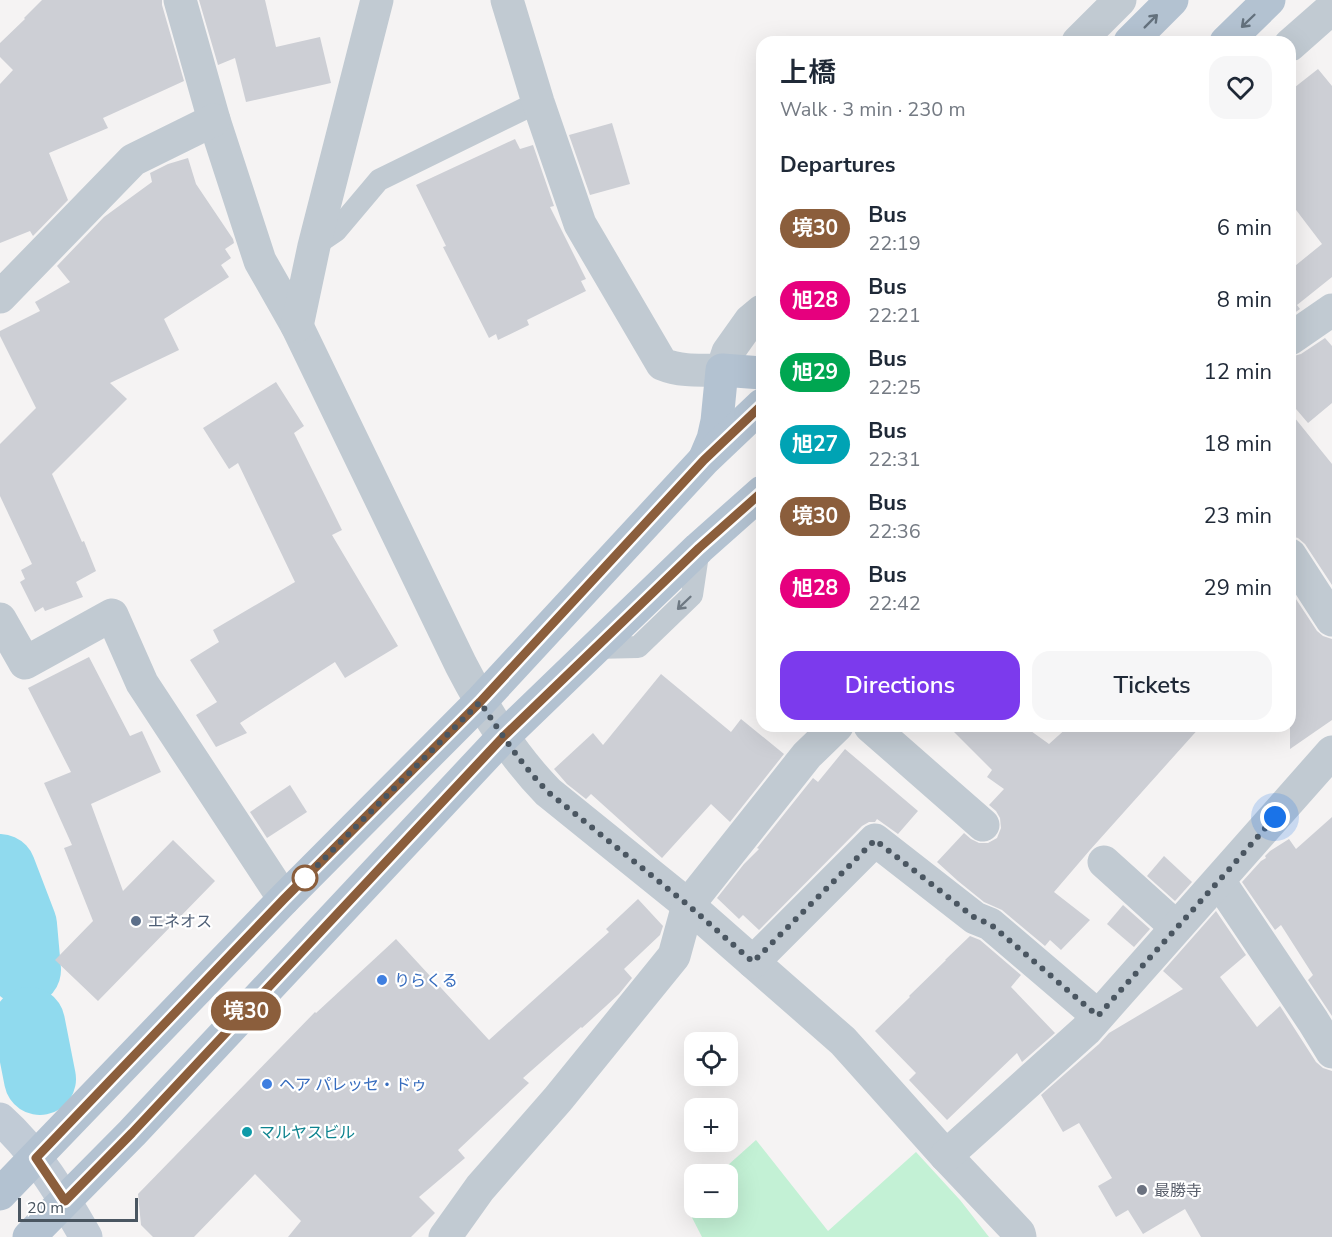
<!DOCTYPE html>
<html lang="en">
<head>
<meta charset="utf-8">
<style>
  :root { --surface:#fff; --page:#f6f6f7; --text:#1f2937; --muted:#747a83; --accent:#7c3aed }
  body { margin:0; font-family:"Nunito Sans","Noto Sans JP",sans-serif; background:var(--page); color:var(--text); height:100vh; display:flex; flex-direction:column; font-size:22px; white-space:nowrap }
  * { box-sizing:border-box; margin:0 }
  p { font-size:20px; color:var(--muted) }
  .icon { flex:none; width:33px; height:33px; fill:none; stroke:currentColor; stroke-width:2; stroke-linecap:round; stroke-linejoin:round }
  .map { position:relative; flex:1; overflow:hidden }
  .drawer { position:absolute; left:756px; top:36px; width:540px; height:696px; display:flex; flex-direction:column; background:var(--surface); border-radius:18px; box-shadow:0 6px 24px #0002 }
  .drawer>* { flex:none }
  .badge { padding:0 12px; border-radius:20px; font-size:21px; line-height:39px }
  .buttons { position:absolute; left:684px; top:1032px; display:grid; gap:12px }
  .buttons a { display:grid; place-items:center; width:54px; height:54px; border-radius:12px; background:var(--surface); box-shadow:0 6px 24px #0002; font-size:30px }
  .scale { position:absolute; left:18px; bottom:15px; width:120px; box-sizing:border-box; padding-left:6px; border:3px solid #4a5661; border-top:0; font-size:16px; line-height:21px; white-space:nowrap; color:#4a5661; -webkit-text-stroke:4px #fff; paint-order:stroke }
  .you { position:absolute; width:30px; height:30px; margin:-15px; border:4px solid #fff; border-radius:50%; background:#1a73e8; box-shadow:0 0 0 9px #1a73e833 }
  .map>.badge { position:absolute; translate:-50% -50%; box-shadow:0 0 0 3px #fff }
  h2 { padding:0 24px; font-size:22px; line-height:54px }
  .round { display:grid; place-items:center; flex:none; width:63px; height:63px; border-radius:18px; background:var(--page) }
  .overview { display:flex; align-items:center; justify-content:space-between; height:102px; padding:0 24px }
  h1 { font-size:28px; font-weight:600; line-height:45px }
  .primary-button { display:flex; gap:12px; margin-top:auto; padding:12px 24px }
  .primary-button a { flex:1; height:69px; border-radius:18px; background:var(--accent); color:#fff; font-size:24px; font-weight:600; line-height:69px; text-align:center }
  .primary-button a+a { background:var(--page); color:var(--text) }
  ul { padding:0; list-style:none }
  li { display:flex; align-items:center; gap:18px; height:72px; padding:0 24px }
  li div { flex:1 }
  li b { display:block; font-size:22px }
  li em { font-style:normal }
  li .badge { min-width:66px; font-weight:700; text-align:center }
  .map>svg:first-child { display:block }
  .green { fill:#c3f1d5 }
  .lines { fill:none; stroke-linecap:round; stroke-linejoin:round }
  .river { stroke:#90daee; stroke-width:72 }
  .building { fill:#cdcfd5 }
  .service { stroke:#c1cad2; stroke-width:22 }
  .minor { stroke:#c1cad2; stroke-width:33 }
  .secondary { stroke:#c1cbd6; stroke-width:33 }
  .primary { stroke:#b3c2d1; stroke-width:33 }
  .oneway { stroke:#64717d }
  .oneway2 { stroke:#6e7983 }
  .line-casing { stroke:#fff; stroke-width:14 }
  .line { stroke:#8b5e3c; stroke-width:9 }
  .walk { stroke:#4a5661; stroke-width:6; stroke-dasharray:0 10.8 }
  .stop-dot { fill:#fff; stroke:#8b5e3c; stroke-width:3 }
  .service-dot { fill:#5c6f8a; stroke:#fff; stroke-width:2 }
  .shop-dot { fill:#3f7fe0; stroke:#fff; stroke-width:2 }
  .culture-dot { fill:#0f9aa8; stroke:#fff; stroke-width:2 }
  .worship-dot { fill:#6b7280; stroke:#fff; stroke-width:2 }
  .labels { text-anchor:middle; stroke-width:4.5; stroke-linejoin:round; paint-order:stroke }
  .service-label { font-size:16px; fill:#4e5e75; stroke:#fff; text-anchor:start }
  .shop-label { font-size:16px; fill:#366cbe; stroke:#fff; text-anchor:start }
  .culture-label { font-size:16px; fill:#0d838f; stroke:#fff; text-anchor:start }
  .worship-label { font-size:16px; fill:#5b616d; stroke:#fff; text-anchor:start }
</style>
</head>
<body>
<div class="map">
<svg width="1332" height="1237" viewBox="0 0 1332 1237">
  <rect width="100%" height="100%" fill="#f5f3f3"/>
  <!-- green -->
  <path class="green" d="M756,1140L828,1231L916,1152L960,1200L989,1237H702L685,1204L694,1195V1208H728V1174H718Z"/>
  <g class="lines">
    <!-- river -->
    <g class="river">
      <path d="M0,870L21,925L25,970"/>
      <path d="M29,1023L40,1079"/>
    </g>
  </g>
  <!-- building -->
  <g class="building">
    <path d="M42,0H162V5L184,81L103,118L108,128L49,153L68,200L33,236L30,231L0,243V84L13,70L0,57V43L25,19L24,18Z"/>
    <path d="M199,0H265L276,47L320,37L331,83L246,102L235,58L218,65Z"/>
    <path d="M1318,69L1332,86V277L1297,305L1300,309L1290,316V270L1322,244L1290,202V91Z"/>
    <path d="M612,123L630,184L590,195L569,135Z"/>
    <path d="M515,139L520,149L533,145L554,206L550,207L586,279L581,281L586,291L527,320L529,325L498,340L496,334L489,338L443,247L446,246L416,185Z"/>
    <path d="M188,158L196,184L233,239L234,243L225,249L231,258L221,265L229,277L164,319L179,350L110,383L127,399L52,474L82,542L84,541L96,571L76,582L83,597L45,611L43,607L35,612L20,582L25,579L21,570L32,564L0,496V444L36,408L0,336V331L40,311L35,302L70,282L57,266L104,217L152,182L150,173L168,164Z"/>
    <path d="M1325,338L1332,346V403L1308,423L1290,402V357L1301,354Z"/>
    <path d="M276,382L304,426L294,433L342,530L332,535L398,646L345,678L335,662L240,723L247,733L216,747L196,715L217,702L190,660L219,642L213,630L295,582L238,463L229,469L203,428Z"/>
    <path d="M1290,412L1332,464V585L1305,544L1298,538L1290,536Z"/>
    <path d="M1290,590L1317,631L1323,636L1332,639V720L1290,749Z"/>
    <path d="M89,657L130,736L142,731L161,772L91,804L123,891L173,840L215,881L98,1001L55,960L93,921L64,848L72,845L44,783L71,772L28,688Z"/>
    <path d="M661,674L731,732L741,719L784,754L730,822L711,804L662,858L591,794L586,799L567,784L554,769L593,733L603,745Z"/>
    <path d="M948,726H1024L1049,744L1069,726H1201L1090,850L1054,892L1090,920L1061,950L1050,940L1045,946L1002,910L984,902L958,881L937,862L964,833L971,839L979,843H988L997,838L1001,828L1000,818L996,811L989,805L1004,789L987,777L992,770Z"/>
    <path d="M845,749L918,811L898,834L877,819L875,822H869L862,826L759,930L743,915L739,919L717,898L744,864L759,849L757,848L813,778L818,782Z"/>
    <path d="M290,785L307,812L267,838L250,812Z"/>
    <path d="M1332,817V1016L1308,980L1313,975L1281,925L1275,930L1242,882L1261,861L1266,858L1265,856L1270,851L1289,839L1296,849Z"/>
    <path d="M1164,856L1192,882L1175,901L1147,876Z"/>
    <path d="M638,899L663,926L660,935L624,969L632,978L619,994L606,1006L582,1028L581,1027L523,1078L529,1083L458,1150L465,1158L419,1197L435,1213L411,1237H288L301,1221L255,1174L194,1237H153L141,1225L138,1194L315,1012L316,1013L396,939L489,1040L609,932L606,929Z"/>
    <path d="M1123,905L1150,929L1134,947L1107,924Z"/>
    <path d="M1216,911L1246,955L1220,977L1257,1027L1280,1006L1316,1062L1323,1068L1332,1071V1237H1201L1185,1209L1143,1234L1128,1210L1116,1217L1098,1186L1112,1178L1079,1123L1063,1132L1041,1095L1099,1044L1109,1033L1183,989L1163,971Z"/>
    <path d="M970,936L980,940L1021,975L1011,987L1055,1033L1022,1062L1017,1053L947,1120L909,1080L916,1073L875,1031L910,997L909,996L946,960H945Z"/>
  </g>
  <g class="lines">
    <!-- service -->
    <g class="service">
      <path d="M314,246L336,231L379,180L538,102"/>
      <path d="M594,648L638,647L692,595L699,548"/>
    </g>
    <!-- minor -->
    <g class="minor">
      <path d="M180,0L214,120L260,261L297,326L461,665C485,711 511,754 548,792L688,905L843,1041L946,1156L1019,1233L1020,1237"/>
      <path d="M507,0L538,102L580,224L662,364C681,372 702,370 722,370L728,352L750,321L762,311"/>
      <path d="M1078,42L1120,0"/>
      <path d="M1290,45L1332,8"/>
      <path d="M0,297L133,160L214,120"/>
      <path d="M297,326L314,246L377,0"/>
      <path d="M1290,339L1332,310"/>
      <path d="M1290,555L1332,620"/>
      <path d="M0,619L25,663L112,615L142,683L284,899"/>
      <path d="M870,726L983,825"/>
      <path d="M1104,862L1176,927"/>
      <path d="M1219,881L1313,1021L1332,1052"/>
      <path d="M753,962L875,840L975,918L990,924L1098,1016"/>
      <path d="M946,1156L1086,1030L1332,752"/>
      <path d="M445,1237L480,1188L558,1099L674,956L688,905L807,755L837,726"/>
    </g>
    <!-- secondary -->
    <path class="secondary" d="M0,1119C37,1152 62,1195 86,1237"/>
    <!-- primary -->
    <g class="primary">
      <path d="M1130,42L1172,0"/>
      <path d="M1226,42L1269,0"/>
      <path d="M705,458L713,439L717,421L722,370L762,373"/>
      <path d="M0,1194L284,899L480,702L704,460L762,405"/>
      <path d="M29,1237L132,1133L503,737L699,548L762,492"/>
    </g>
  </g>
  <!-- one-way arrows -->
  <defs><path id="oneway-shaft" d="M-6 0H5M1.5-3L5.5 0L1.5 3" fill="none" stroke-width="1.6" stroke-linecap="round" stroke-linejoin="round" transform="scale(1.5)"/></defs>
  <g class="oneway">
    <use href="#oneway-shaft" transform="translate(1151 21) rotate(-45)"/>
    <use href="#oneway-shaft" transform="translate(1248 21) rotate(136)"/>
  </g>
  <use class="oneway2" href="#oneway-shaft" transform="translate(684 603) rotate(136)"/>
  <g class="lines">
    <defs>
      <path id="line" d="M762,405L704,460L480,702L284,899L36,1158L65,1201L132,1133L503,737L699,548L762,492"/>
    </defs>
    <!-- line casing -->
    <use href="#line" class="line-casing"/>
    <!-- line -->
    <use href="#line" class="line"/>
    <!-- walk -->
    <path class="walk" d="M305,878L300,883L480,702C502,735 520,763 548,792L688,905L753,962L875,840L975,918L990,924L1098,1016C1157,949 1217,884 1275,817"/>
  </g>
  <!-- markers -->
  <circle class="stop-dot" cx="305" cy="878" r="12"/>
  <circle class="service-dot" cx="136" cy="921" r="6"/>
  <g class="shop-dot">
    <circle cx="382" cy="980" r="6"/>
    <circle cx="267" cy="1084" r="6"/>
  </g>
  <circle class="culture-dot" cx="247" cy="1132" r="6"/>
  <circle class="worship-dot" cx="1142" cy="1190" r="6"/>
  <g class="labels">
    <!-- service labels -->
    <g class="service-label">
      <text x="148" y="927">エネオス</text>
    </g>
    <!-- shop labels -->
    <g class="shop-label">
      <text x="394" y="986">りらくる</text>
      <text x="279" y="1090">ヘア パレッセ・ドゥ</text>
    </g>
    <!-- culture labels -->
    <g class="culture-label">
      <text x="259" y="1138">マルヤスビル</text>
    </g>
    <!-- worship labels -->
    <g class="worship-label">
      <text x="1154" y="1196">最勝寺</text>
    </g>
  </g>
</svg>
<div class="buttons">
<a><svg class="icon" aria-label="locate" viewBox="0 0 24 24"><circle cx="12" cy="12" r="6"/><path d="M12 2v4M12 18v4M2 12h4M18 12h4"/></svg></a>
<a>+</a>
<a>−</a>
</div>
<div class="scale">20 m</div>
<div class="you" style="left:1275px;top:817px"></div>
<b class="badge" style="left:246px;top:1011px;background:#8b5e3c;color:#fff">境30</b>
<section class="drawer">
<div class="overview"><div><h1>上橋</h1><p>Walk · 3 min · 230 m</p></div><a class="round"><svg class="icon" aria-label="heart" viewBox="0 0 24 24"><path d="M12 20l-8-8c-3-5 5-10 8-4 3-6 11-1 8 4z"/></svg></a></div>
<h2>Departures</h2>
<ul>
<li><span class="badge" style="background:#8b5e3c;color:#fff">境30</span><div><b>Bus</b><p>22:19</p></div><em>6 min</em></li>
<li><span class="badge" style="background:#e6007e;color:#fff">旭28</span><div><b>Bus</b><p>22:21</p></div><em>8 min</em></li>
<li><span class="badge" style="background:#00a651;color:#fff">旭29</span><div><b>Bus</b><p>22:25</p></div><em>12 min</em></li>
<li><span class="badge" style="background:#00a3b4;color:#fff">旭27</span><div><b>Bus</b><p>22:31</p></div><em>18 min</em></li>
<li><span class="badge" style="background:#8b5e3c;color:#fff">境30</span><div><b>Bus</b><p>22:36</p></div><em>23 min</em></li>
<li><span class="badge" style="background:#e6007e;color:#fff">旭28</span><div><b>Bus</b><p>22:42</p></div><em>29 min</em></li>
</ul>
<div class="primary-button"><a>Directions</a><a>Tickets</a></div>
</section>
</div>
</body>
</html>
